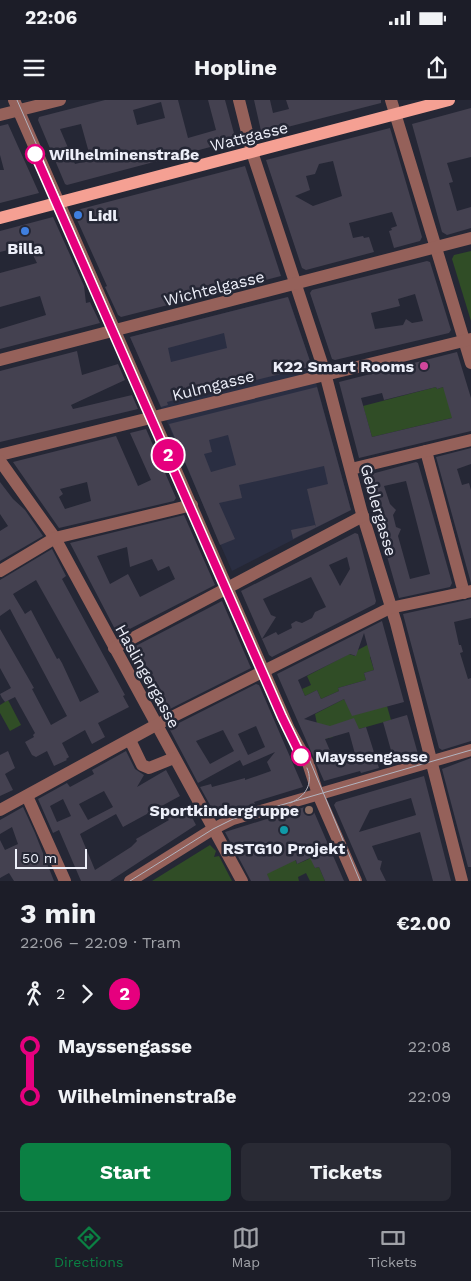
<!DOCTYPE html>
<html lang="en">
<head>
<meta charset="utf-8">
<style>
  :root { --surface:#1c1d28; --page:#292a34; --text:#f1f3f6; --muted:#a0a2a8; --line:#3a3b45; --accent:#0b8043 }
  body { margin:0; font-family:"Work Sans",sans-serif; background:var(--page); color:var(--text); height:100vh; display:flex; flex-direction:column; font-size:19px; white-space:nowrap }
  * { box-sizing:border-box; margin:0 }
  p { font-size:16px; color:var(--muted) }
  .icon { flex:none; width:28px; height:28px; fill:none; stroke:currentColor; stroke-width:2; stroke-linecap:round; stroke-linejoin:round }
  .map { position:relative; height:781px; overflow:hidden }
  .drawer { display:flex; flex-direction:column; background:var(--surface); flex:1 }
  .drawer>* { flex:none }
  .badge { padding:0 10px; border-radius:16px; font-size:18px; line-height:32px }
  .scale { position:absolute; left:15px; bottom:12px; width:72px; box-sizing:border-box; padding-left:5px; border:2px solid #edeff9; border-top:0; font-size:14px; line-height:18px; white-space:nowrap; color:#edeff9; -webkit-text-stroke:4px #252735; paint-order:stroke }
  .map>.badge { position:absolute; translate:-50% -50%; box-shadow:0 0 0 2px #fff }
  .legs { display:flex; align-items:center; gap:8px; height:55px; padding:0 20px; font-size:16px }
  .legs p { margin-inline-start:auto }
  .overview { display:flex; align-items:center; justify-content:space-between; height:85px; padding:0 20px }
  h1 { font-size:28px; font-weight:700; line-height:38px }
  .primary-button { display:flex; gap:10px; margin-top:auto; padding:10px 20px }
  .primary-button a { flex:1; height:58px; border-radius:8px; background:var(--accent); color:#fff; font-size:20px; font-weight:700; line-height:58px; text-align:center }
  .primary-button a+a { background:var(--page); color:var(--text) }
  ul { padding:0 20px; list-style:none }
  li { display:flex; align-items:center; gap:18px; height:50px; font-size:19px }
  li i { display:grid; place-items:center; width:8px; height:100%; margin:0 6px; background:currentColor }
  li i::after { content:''; width:12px; height:12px; margin:-6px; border:4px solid; border-radius:50%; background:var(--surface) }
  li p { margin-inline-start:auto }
  li:first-child i { background:linear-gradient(#0000 50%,currentColor 0) }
  li:last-child i { background:linear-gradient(currentColor 50%,#0000 0) }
  .status { display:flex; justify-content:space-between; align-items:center; height:35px; padding:0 25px; background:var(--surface); direction:ltr }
  .status svg { height:14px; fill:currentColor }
  header { display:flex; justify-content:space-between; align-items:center; height:65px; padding:0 20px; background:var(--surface); font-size:22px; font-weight:700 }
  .dock { display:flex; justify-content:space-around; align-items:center; height:70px; border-top:1px solid var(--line); background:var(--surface); font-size:14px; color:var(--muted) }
  .dock a { display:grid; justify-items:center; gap:2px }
  .dock .selected { color:var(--accent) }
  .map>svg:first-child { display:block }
  .built { fill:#2a2e42 }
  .green { fill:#304d26 }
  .building { fill:#444150; fill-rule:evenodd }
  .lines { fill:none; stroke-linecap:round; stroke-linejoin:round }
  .minor { stroke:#95615a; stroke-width:12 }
  .major { stroke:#f5a093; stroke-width:12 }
  .tram { stroke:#b2b4bf; stroke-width:1 }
  .line-1-casing { stroke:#fff; stroke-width:11 }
  .line-1 { stroke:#e6007e; stroke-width:8 }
  .stop-1-dot { fill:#fff; stroke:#e6007e; stroke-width:2.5 }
  .shop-dot { fill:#3f7fe0; stroke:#252735; stroke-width:2 }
  .hotel-dot { fill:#d1479c; stroke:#252735; stroke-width:2 }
  .education-dot { fill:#8d6e63; stroke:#252735; stroke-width:2 }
  .culture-dot { fill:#0f9aa8; stroke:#252735; stroke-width:2 }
  .labels { text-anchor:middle; stroke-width:5; stroke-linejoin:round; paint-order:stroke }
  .street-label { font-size:16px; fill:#edeff9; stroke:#252735 }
  .stop-label { font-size:16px; font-weight:bold; fill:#edeff9; stroke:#252735; text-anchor:start }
  .poi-label { font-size:16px; font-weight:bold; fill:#edeff9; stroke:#252735 }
</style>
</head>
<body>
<div class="status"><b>22:06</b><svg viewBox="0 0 49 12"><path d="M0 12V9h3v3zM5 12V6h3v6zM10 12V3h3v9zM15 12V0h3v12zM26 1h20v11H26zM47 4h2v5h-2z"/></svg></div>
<header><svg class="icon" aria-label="menu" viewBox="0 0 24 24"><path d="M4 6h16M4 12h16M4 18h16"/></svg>Hopline<svg class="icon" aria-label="share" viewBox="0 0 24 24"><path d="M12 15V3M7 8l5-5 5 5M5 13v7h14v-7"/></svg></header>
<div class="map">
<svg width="471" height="781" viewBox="0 0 471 781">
  <rect width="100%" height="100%" fill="#252735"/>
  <!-- built -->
  <path class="built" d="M287,197L289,199L311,264L351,410L232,471L130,237Z"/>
  <!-- green -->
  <g class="green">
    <path d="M471,151V221L452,159L454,155Z"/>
    <path d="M436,287L437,289L443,287L460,316L372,337L363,306Z"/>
    <path d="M369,544L374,555L370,557L374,570L364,573L366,580L338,588L339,591L321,599L317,590L305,596L302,589L311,585L307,576L349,554L355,556L356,551Z"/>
    <path d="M344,599L353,615L387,606L391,620L359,629L330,626L333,637L324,639L323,624H317L315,614Z"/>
    <path d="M8,600L21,625L10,631L0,613V605Z"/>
    <path d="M210,745L216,751L214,757L219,756L232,781H152Z"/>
    <path d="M312,751L315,768L319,767L325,781H310L306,773L298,777L299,781H270L257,756L276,769L295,759L297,764L309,759Z"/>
  </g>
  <!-- building -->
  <g class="building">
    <path d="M105,0H178L188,38L216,30L208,0H225L235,37L233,41L67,85L65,84L38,20L39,17ZM161,2L165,18L137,25L133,10ZM81,24L91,60L75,64L60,29Z"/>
    <path d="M254,0H270L273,13L289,9L286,0H381V3L264,33L261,31Z"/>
    <path d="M471,8V57L447,63L453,82L449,83L457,111L471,107V128L447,135L442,132L412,24Z"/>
    <path d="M8,24L39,93L0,103V70H4L0,55V26Z"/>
    <path d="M390,28L422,137L420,141L394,148L389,131L392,130L391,128L397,126L392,112L349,123L353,138L363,136L364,138L369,137L374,152L306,170L302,168L266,60ZM333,61L342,96L313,106L295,96L310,90L306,76L315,74L319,64Z"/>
    <path d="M245,66L281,176L121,217L118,215L105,187L107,186L73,111Z"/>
    <path d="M53,117L84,186L86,203L90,202L100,223L0,249V229L46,215L40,196L0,207V173L37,163L28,145L0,152V131Z"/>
    <path d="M427,161L430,162L451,230L449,233L335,260L332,259L310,193L312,190ZM415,194L423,221L412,223L406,219L403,225L375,229L371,213L400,206L398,199Z"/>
    <path d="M288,197L311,264L309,267L167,302L168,305L161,307L130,237ZM224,233L227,248L171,262L168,248Z"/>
    <path d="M77,251L82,275L118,264L125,280L71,305L73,309L132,295L138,309L0,342V271Z"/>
    <path d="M457,252L471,298V331L359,358L339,282ZM436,287L437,289L443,287L452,318L372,337L361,298L382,293L384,300Z"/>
    <path d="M317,287L351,410L293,439L291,430L315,425L316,427L307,389L328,384L324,366L239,385L242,398L219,403L235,439L220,445L169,324ZM228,335L236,365L211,372L204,354L212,352L209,340Z"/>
    <path d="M146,329L176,398L174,401L59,428L13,362L116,336L138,386L151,380L130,333ZM87,382L91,401L65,409L59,397L63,394L60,389Z"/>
    <path d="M471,348V364L457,369L462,385L469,383L471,390V483L436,357Z"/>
    <path d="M416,362L418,363L452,483L450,487L399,498L364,376ZM406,381L430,474L410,479L398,436L401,429L396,427L393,415L396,410L390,404L384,386Z"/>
    <path d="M0,382L13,399L25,410L43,436L0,461V431L8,426L0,414Z"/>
    <path d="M184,415L215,485L120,534L117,533L70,443ZM127,447L130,467L152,459L158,471L169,466L175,479L140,497L128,474L110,484L97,456Z"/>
    <path d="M355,433L358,434L376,501L375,504L272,557L269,555L241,491ZM347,457L350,469L340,486L329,465ZM311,477L326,507L315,512L312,518L302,523L296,521L291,524L292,528L278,535L276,532L262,539L276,517L271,515L263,499Z"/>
    <path d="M52,449L66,476L62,479L125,595L123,596L129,607L98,623L105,637L92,644L85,630L62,643L69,657L66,659L67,660L54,666L47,651L36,657L32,655L25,642L34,637L33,635L35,633L15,597L5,602L2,598L0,594L11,588L0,568V529L34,588L32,589L51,625L67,616L10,509L0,516V480ZM36,480L99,592L80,602L62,563L59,558L57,559L31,510L25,514L13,494Z"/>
    <path d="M471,499V518L454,522L459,545H461L463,552L460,553L468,579L471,578V641L442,650L439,648L403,514Z"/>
    <path d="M222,501L251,568L160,614L126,551Z"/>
    <path d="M382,521L404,602L352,616L344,599L304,619L330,626L354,618L359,629L366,627L379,668L361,673L360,671L324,681L277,574ZM364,533L374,570L364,573L366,580L338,588L339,591L321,599L317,590L305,596L298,580L350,554L356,556ZM349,632L355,654L334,660L325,639Z"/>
    <path d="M256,584L259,585L303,687L254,702L255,704L218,715L215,714L200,687L211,684L212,687L245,678V680L271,671L267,662L275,652L243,666L240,660L198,683L170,630L171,627ZM256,626L265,647L248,655L238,634ZM223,630L234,651L210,664L196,641Z"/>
    <path d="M407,615L418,654L394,661L383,622Z"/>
    <path d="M8,651L15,668L5,674L13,690L0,696V655Z"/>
    <path d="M126,651L135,669L144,675L137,687L166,670L180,696L123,727L116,714L80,734L95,770L131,747L137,741L136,739L169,720L167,718L186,706L196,725L110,781H81L59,730L53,733L38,699L67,683L70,687L94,674L92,670ZM104,691L113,707L88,720L79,704ZM63,699L71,716L57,722L50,706Z"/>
    <path d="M471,658V767H468L442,669Z"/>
    <path d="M424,676L451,781H433L420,732L372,746L378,760L382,761L380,769L386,781H367L334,705L336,702ZM411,698L416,715L359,732L370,710Z"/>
    <path d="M311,705L344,781H325L319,767L315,768L310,758L297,764L296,760L267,774L270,781H251L225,732Z"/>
    <path d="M23,707L35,733L54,781H14L9,773L0,778V740L5,750L18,744L12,727L0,734V720Z"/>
  </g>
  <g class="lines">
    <!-- minor -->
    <g class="minor">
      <path d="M14,0L289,629L308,663L318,694L356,781"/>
      <path d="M239,0L252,52L325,273L361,410L396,523L462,781"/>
      <path d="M391,0L471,263"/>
      <path d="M0,15L60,0"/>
      <path d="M0,260L471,138"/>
      <path d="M426,351L464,493"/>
      <path d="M0,355L471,239"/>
      <path d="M0,361L55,438L242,781"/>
      <path d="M351,369L471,340"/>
      <path d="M0,471L55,438L192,405"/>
      <path d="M114,548L363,416"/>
      <path d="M130,640L142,665L149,668L174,658"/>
      <path d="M27,696L65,781"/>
      <path d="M0,710L156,625L390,508L471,491"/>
      <path d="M130,781L213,729L233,719L471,650"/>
    </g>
    <!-- major -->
    <path class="major" d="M0,118L449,0"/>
    <!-- tram -->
    <g class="tram">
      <path d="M17,0L284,612L310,661L360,781"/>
      <path d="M290,703C305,697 314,684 307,668"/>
      <path d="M130,781L213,729L233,719L471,650"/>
    </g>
  </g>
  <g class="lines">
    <defs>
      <path id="line-1" d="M35,54L282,617L301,656"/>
    </defs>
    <!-- line-1 casing -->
    <use href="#line-1" class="line-1-casing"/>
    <!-- line-1 -->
    <use href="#line-1" class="line-1"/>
  </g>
  <!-- markers -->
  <g class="stop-1-dot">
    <circle cx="35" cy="54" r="9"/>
    <circle cx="301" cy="656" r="9"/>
  </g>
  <g class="shop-dot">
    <circle cx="78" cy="115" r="5"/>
    <circle cx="25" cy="131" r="5"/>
  </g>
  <circle class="hotel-dot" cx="424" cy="266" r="5"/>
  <circle class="education-dot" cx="309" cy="710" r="5"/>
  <circle class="culture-dot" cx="284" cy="730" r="5"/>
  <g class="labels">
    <!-- street labels -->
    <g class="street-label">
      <text transform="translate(249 36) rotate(-14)" y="6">Wattgasse</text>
      <text transform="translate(214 188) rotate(-14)" y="6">Wichtelgasse</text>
      <text transform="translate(213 285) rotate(-14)" y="6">Kulmgasse</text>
      <text transform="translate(379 410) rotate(74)" y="6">Geblergasse</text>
      <text transform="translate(148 576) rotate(61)" y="6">Haslingergasse</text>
    </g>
    <!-- stop labels -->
    <g class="stop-label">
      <text x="49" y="60">Wilhelminenstraße</text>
      <text x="315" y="662">Mayssengasse</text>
    </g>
    <!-- poi labels -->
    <g class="poi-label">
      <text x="88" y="121" text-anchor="start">Lidl</text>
      <text x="25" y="154">Billa</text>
      <text x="414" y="272" text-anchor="end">K22 Smart Rooms</text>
      <text x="299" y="716" text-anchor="end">Sportkindergruppe</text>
      <text x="284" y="754">RSTG10 Projekt</text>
    </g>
  </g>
</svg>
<div class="scale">50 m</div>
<b class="badge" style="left:168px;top:355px;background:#e6007e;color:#fff">2</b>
</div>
<section class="drawer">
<div class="overview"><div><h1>3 min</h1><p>22:06 – 22:09 · Tram</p></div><b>€2.00</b></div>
<div class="legs"><svg class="icon" aria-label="walk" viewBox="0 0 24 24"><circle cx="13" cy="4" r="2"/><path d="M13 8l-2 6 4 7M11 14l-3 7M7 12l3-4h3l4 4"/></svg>2<svg class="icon" aria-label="forward" viewBox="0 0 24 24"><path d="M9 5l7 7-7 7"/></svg><b class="badge" style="background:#e6007e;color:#fff">2</b></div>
<ul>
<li><i style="color:#e6007e"></i><b>Mayssengasse</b><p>22:08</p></li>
<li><i style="color:#e6007e"></i><b>Wilhelminenstraße</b><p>22:09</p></li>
</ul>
<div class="primary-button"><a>Start</a><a>Tickets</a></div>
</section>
<nav class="dock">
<a class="selected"><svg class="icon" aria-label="directions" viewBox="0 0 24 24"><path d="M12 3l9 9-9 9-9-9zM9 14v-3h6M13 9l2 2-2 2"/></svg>Directions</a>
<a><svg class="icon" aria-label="map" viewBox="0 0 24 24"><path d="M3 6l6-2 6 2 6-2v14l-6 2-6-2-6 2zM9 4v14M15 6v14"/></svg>Map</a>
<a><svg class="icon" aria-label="tickets" viewBox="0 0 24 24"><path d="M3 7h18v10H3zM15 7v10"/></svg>Tickets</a>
</nav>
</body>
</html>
